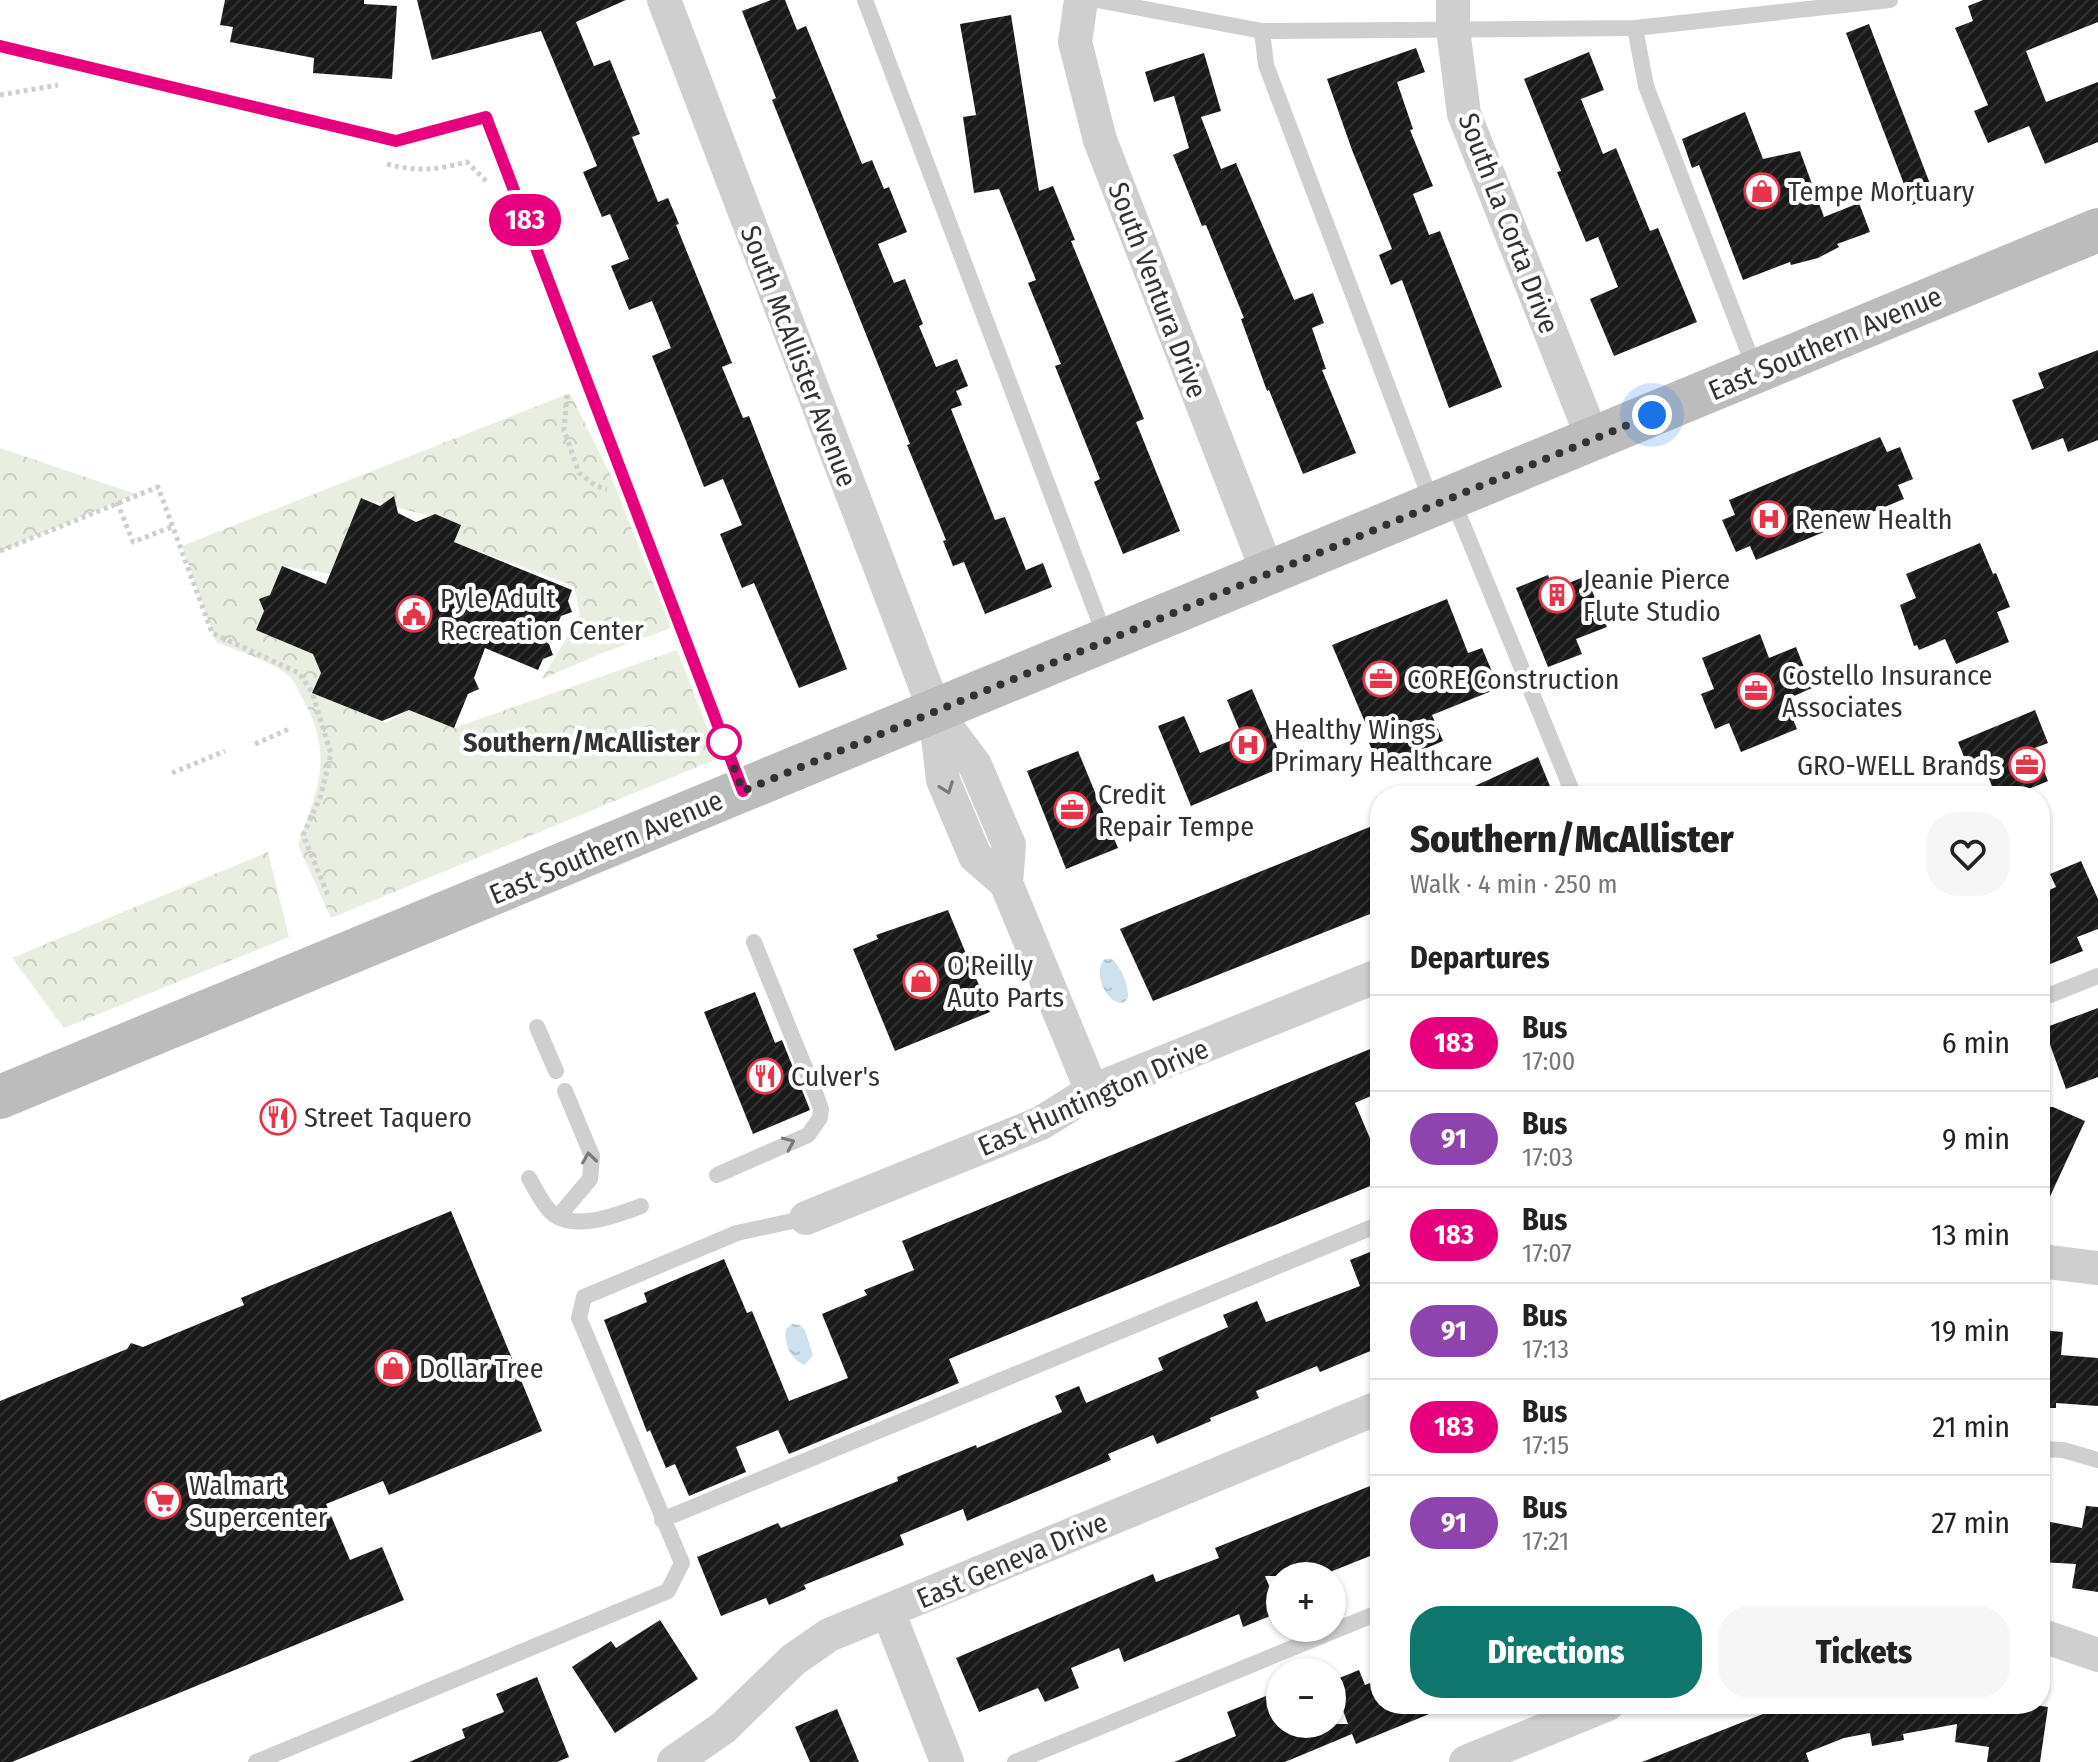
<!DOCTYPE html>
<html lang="en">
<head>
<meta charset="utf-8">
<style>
  :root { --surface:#fff; --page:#f6f6f6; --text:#222; --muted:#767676; --line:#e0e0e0; --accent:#0f766e }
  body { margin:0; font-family:"Fira Sans Condensed",sans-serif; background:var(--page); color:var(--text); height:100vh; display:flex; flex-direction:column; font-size:30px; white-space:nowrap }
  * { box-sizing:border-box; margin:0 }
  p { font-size:26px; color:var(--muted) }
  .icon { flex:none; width:44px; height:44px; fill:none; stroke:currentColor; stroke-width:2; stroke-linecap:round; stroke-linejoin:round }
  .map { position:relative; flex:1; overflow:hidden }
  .panel { position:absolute; left:1370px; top:786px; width:680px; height:928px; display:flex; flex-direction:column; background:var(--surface); border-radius:32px; box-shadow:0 2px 6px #0004 }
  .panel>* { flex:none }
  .badge { padding:0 16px; border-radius:26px; font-size:28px; line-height:52px }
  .tools { position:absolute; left:1266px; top:1562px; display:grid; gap:16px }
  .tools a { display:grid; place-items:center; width:80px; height:80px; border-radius:50%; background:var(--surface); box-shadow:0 2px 6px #0004; font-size:40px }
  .you { position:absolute; width:40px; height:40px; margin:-20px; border:6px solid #fff; border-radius:50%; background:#1a73e8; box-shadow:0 0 0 12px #1a73e833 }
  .map>.badge { position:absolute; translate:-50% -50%; box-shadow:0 0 0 4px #fff }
  h2 { padding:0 40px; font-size:30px; line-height:72px }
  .round { display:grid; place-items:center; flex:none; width:84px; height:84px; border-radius:32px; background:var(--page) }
  .overview { display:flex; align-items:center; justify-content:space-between; height:136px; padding:0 40px }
  h1 { font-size:38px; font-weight:800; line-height:60px }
  .action { display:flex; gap:16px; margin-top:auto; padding:16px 40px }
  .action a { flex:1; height:92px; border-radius:32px; background:var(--accent); color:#fff; font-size:32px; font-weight:800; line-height:92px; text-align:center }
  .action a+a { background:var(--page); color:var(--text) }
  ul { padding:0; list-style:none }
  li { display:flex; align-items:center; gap:24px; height:96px; padding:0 40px; border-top:2px solid var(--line) }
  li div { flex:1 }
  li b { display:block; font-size:30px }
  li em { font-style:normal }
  li .badge { min-width:88px; font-weight:700; text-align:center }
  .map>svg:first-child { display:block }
  .park { fill:url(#park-crowns) }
  .water { fill:url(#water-ripples) }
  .building { fill:url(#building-hatch) }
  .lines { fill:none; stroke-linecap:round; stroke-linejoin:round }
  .path { stroke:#cfcfcf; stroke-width:5; stroke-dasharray:4 4; stroke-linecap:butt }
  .lane { stroke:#cfcfcf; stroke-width:16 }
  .street { stroke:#cfcfcf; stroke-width:34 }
  .secondary { stroke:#bcbcbc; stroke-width:44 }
  .oneway { stroke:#797979 }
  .line-casing { stroke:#fff; stroke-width:18 }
  .line { stroke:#e6007e; stroke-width:12 }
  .walk { stroke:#323232; stroke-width:8; stroke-dasharray:0 14.4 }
  .stop-dot { fill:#fff; stroke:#e6007e; stroke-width:4 }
  .labels { text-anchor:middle; stroke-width:8; stroke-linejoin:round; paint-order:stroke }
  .poi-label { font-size:28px; fill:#323232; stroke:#fff; text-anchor:start }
  .street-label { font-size:28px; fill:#323232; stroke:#fff }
  .stop-label { font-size:28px; font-weight:bold; fill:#323232; stroke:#fff; text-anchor:end }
</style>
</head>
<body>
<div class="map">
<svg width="2098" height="1762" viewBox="0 0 2098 1762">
  <defs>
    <pattern id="park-crowns" width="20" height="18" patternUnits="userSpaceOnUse" patternTransform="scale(2)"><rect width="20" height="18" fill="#e8eee0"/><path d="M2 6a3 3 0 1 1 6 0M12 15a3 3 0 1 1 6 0" fill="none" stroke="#c7cdc1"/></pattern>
    <pattern id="water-ripples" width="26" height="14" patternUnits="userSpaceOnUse" patternTransform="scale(2)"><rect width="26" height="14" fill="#cde2ee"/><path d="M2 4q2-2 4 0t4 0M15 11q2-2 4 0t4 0" fill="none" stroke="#b0c2cd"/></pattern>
    <pattern id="building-hatch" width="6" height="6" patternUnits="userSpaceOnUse" patternTransform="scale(2)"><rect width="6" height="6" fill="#191919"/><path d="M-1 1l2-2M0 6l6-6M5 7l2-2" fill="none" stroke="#323232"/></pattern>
  </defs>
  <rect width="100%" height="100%" fill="#fff"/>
  <!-- park -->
  <g class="park">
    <path d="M570,393L611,476L671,628L600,654L542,679L580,615L574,586L454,542L460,524L361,498L330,574L282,566L256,629L313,654L321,673L312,693L386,723L409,710L454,728L677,650L719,758L331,918L298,845C317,790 334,758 305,703C300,695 296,682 289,676C269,660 240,652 216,642L182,546Z"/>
    <path d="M0,448L136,494L0,551Z"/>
    <path d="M268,852L289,937L64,1028L12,958Z"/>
  </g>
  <!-- water -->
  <g class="water">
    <path d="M1105,959H1112C1121,967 1129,986 1128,998L1123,1003C1105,1004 1092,970 1105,959Z"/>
    <path d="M792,1324L800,1325L805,1330L813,1355L805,1365C791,1361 783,1342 786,1329Z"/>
  </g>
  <!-- building -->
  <g class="building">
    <path d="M225,0H364V4L397,6L392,79L313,73L314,58L230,42L233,27L220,25Z"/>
    <path d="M417,0H626L576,22L594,66L610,60L640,134L632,137L658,202L668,198L679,224L676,225L732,363L722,367L743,418L749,416L847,669L799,688L754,583L742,588L720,534L742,525L723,479L704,487L686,441L652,356L671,348L652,301L629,310L611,266L629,259L610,214L602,217L583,172L597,166L541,31L432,60Z"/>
    <path d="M771,0H785L797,30L806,26L862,164L872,160L884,189L889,187L907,232L878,244L894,283L905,279L923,324L919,326L936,367L957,359L968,386L956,391L962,405L951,409L995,520L1005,517L1026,570L1043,563L1052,587L985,614L964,562L953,566L943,541L946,540L907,445L910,444L772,100L776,98L742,11Z"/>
    <path d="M1983,0H2098V22L2026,51L2046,102L2098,82V142L2045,164L2029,126L1988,143L1974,111L1988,105L1955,28L1973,21L1968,6Z"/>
    <path d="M1011,15L1039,191L1053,186L1075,240L1071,241L1144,419L1136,422L1180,531L1123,554L1094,482L1100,479L1055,366L1061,364L1028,283L1036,280L999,189L974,193L963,117L976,115L960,24Z"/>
    <path d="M1869,24L1935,197L1912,205L1846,33Z"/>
    <path d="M1416,48L1425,72L1397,82L1413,129L1410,130L1433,186L1413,194L1429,235L1440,231L1502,387L1449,408L1402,280L1391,285L1379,255L1392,249L1352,150L1327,79Z"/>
    <path d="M1589,52L1604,90L1581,99L1603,154L1616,148L1650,231L1658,228L1697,322L1614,356L1590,299L1618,287L1598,237L1586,242L1557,172L1561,171L1524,79Z"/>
    <path d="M1204,53L1221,111L1201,117L1221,169L1236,163L1294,300L1313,293L1324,323L1312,328L1326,369L1322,370L1356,453L1303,474L1269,390L1267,391L1241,319L1244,318L1206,225L1202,226L1173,155L1189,148L1174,96L1154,102L1145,72Z"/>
    <path d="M1745,112L1763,159L1800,151L1824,217L1859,203L1870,232L1837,244L1839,247L1818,258L1791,265L1790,262L1743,280L1699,165L1692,168L1682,139Z"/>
    <path d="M2098,350V440L2068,452L2063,438L2032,450L2012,400L2044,388L2038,373Z"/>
    <path d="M1880,437L1887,452L1900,447L1913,479L1898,485L1904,499L1756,560L1750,546L1736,552L1722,520L1735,515L1729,500Z"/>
    <path d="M394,496L398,513L416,522L435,514L461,525L454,542L572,590L568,601L572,612L561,616L549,644L553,655L543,659L538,670L485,648L474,678L479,689L468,694L454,728L409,710L382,721L312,693L321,673L313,654L256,630L264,611L259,599L270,595L282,566L326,584L361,498L380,506Z"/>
    <path d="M1980,543L1993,574L1996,573L2010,607L1997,612L2009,642L1956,664L1945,639L1919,650L1917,645L1914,646L1900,605L1916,598L1906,574Z"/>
    <path d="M1548,575L1554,589L1586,576L1607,627L1576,639L1582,654L1548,667L1516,588Z"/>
    <path d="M1447,599L1468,653L1482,648L1499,688L1432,715L1443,741L1380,768L1369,743L1373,741L1332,645Z"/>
    <path d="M1760,634L1769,658L1796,647L1812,688L1785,700L1797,729L1741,752L1729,723L1715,729L1701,694L1714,689L1702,658Z"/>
    <path d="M1252,689L1285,766L1191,806L1158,726L1184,716L1200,753L1242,736L1227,700Z"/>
    <path d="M2035,710L2048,743L2035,748L2048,781L2012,796H1996L1985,769L1971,774L1958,742Z"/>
    <path d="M1078,751L1118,848L1066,869L1027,771Z"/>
    <path d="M1538,757L1554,796H1453Z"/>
    <path d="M1372,826L1380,845V910L1153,1001L1120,929Z"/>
    <path d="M2081,861L2098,899V929L2077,937L2083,951L2050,964L2040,940V894L2056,887L2050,874Z"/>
    <path d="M948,910L990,1012L895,1051L853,949L878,939L876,935Z"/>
    <path d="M755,992L775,1043L782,1040L810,1110L753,1134L704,1012Z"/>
    <path d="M2098,1008V1077L2066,1089L2044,1028Z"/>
    <path d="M1380,1045V1092L1355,1103L1380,1162V1182L949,1359L959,1383L789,1454L778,1430L736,1447L746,1472L689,1496L675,1464L666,1468L650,1430L647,1432L604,1320L647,1302L644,1293L724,1259L747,1313L752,1311L789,1401L848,1378L822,1314L867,1295L864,1290L914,1270L902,1241Z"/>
    <path d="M2044,1107H2053L2085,1121L2040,1218V1115Z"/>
    <path d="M451,1211L542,1431L389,1495L383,1481L326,1504L350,1560L382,1547L404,1600L12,1762H0V1401L127,1349L131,1343L143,1347L244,1305L241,1298Z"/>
    <path d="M1380,1248V1347L1320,1372L1317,1366L1256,1391L1259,1398L1210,1418L1211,1421L1157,1444L1153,1435L1108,1454L1111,1460L967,1521L963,1509L900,1535L904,1545L804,1585L806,1589L769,1605L766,1598L721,1616L697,1557L778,1523L781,1528L898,1481L897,1477L976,1445L977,1448L1062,1412L1055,1396L1079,1386L1086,1403L1163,1370L1158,1358L1228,1327L1223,1315L1257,1301L1266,1322L1360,1286L1350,1260Z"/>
    <path d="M2040,1330L2063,1332L2061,1355L2098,1358V1406L2056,1403V1408H2040Z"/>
    <path d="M1380,1482V1552L1320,1576H1265L1280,1612L1243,1627L1239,1614L1124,1662L1119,1648L1071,1668L1079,1688L1045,1702L1038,1688L979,1712L956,1658L1153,1574L1156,1582L1219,1558L1215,1548Z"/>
    <path d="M2086,1506L2098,1507V1592L2072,1588L2076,1564L2040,1562V1520L2082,1528Z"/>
    <path d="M660,1620L698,1679L615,1733L572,1667L611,1641L616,1648Z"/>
    <path d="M1359,1670L1365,1685L1380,1679V1704L1451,1705L1356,1744L1352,1734L1285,1762H1174L1236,1736L1227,1712L1266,1696L1272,1711L1280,1708V1724H1348L1332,1681Z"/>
    <path d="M537,1677L569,1757L557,1762H409L465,1738L462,1729L504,1712L496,1694Z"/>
    <path d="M1788,1704H2028L2048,1707L2040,1762H1987L1989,1747L1955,1742L1957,1724L1903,1734L1904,1740L1872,1746L1870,1733L1844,1738L1806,1753L1809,1762H1642Z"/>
    <path d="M837,1709L859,1762H810L795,1727Z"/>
  </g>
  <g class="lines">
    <!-- path -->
    <g class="path">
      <path d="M0,95L58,85"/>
      <path d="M387,164C419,172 435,170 467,162L487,182"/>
      <path d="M567,395L564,430L579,473L596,486L607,489"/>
      <path d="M117,502L133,542L174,526"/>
      <path d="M0,551L158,487L212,633L299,673L312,692L331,754L320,798L303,835L328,895"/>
      <path d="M255,744L289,729"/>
      <path d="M172,773L225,751"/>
    </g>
    <!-- lane -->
    <g class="lane">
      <path d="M865,0L1106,639"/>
      <path d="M1097,0L1262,31L1635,28L1890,0"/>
      <path d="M1635,28L1646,86L1755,369"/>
      <path d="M1262,31L1266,65L1432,503"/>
      <path d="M0,46L396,141L486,117L742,789"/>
      <path d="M1452,498L1574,796"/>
      <path d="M2040,999L2098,976"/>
      <path d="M537,1027L556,1071"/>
      <path d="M717,1175L808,1135L820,1118L821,1109L816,1095L754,942"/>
      <path d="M529,1178C535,1188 541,1202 550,1211C571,1233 617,1215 641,1206"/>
      <path d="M558,1217L590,1179L592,1156L565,1091"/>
      <path d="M2040,1449L2063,1450L2098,1460"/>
      <path d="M662,1520L1380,1224"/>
      <path d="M256,1762L668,1591L682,1563L579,1318L584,1297L737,1233L806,1218"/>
      <path d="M1015,1762L1380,1612"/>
    </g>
    <!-- street -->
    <g class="street">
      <path d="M664,0L935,711L943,780L975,856L1006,883"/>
      <path d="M1081,0L1075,42L1100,140L1268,573"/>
      <path d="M1453,0V29L1464,114L1593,439"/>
      <path d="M936,713L975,765L1009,845L1006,883L1092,1091"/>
      <path d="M806,1218L1041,1123L1092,1091L1380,975"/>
      <path d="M2040,1261L2098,1268"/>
      <path d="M888,1611L947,1762"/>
      <path d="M2040,1635L2098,1655"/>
      <path d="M674,1762L723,1728L793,1660L829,1635L1380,1407"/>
      <path d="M1466,1762L1608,1704"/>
    </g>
    <!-- secondary -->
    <path class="secondary" d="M0,1097L2098,230"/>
  </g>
  <!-- one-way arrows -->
  <defs><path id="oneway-chevron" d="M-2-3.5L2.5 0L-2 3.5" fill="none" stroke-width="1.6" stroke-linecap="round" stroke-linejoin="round" transform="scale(2)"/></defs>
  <g class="oneway">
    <use href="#oneway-chevron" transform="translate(947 788) rotate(70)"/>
    <use href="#oneway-chevron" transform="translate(789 1143) rotate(-24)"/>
    <use href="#oneway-chevron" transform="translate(589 1158) rotate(-98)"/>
  </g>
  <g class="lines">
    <defs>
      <path id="line" d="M0,46L396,141L486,117L743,791"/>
    </defs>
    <!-- line casing -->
    <use href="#line" class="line-casing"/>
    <!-- line -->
    <use href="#line" class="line"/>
    <!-- walk -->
    <path class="walk" d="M724,742L743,791L1652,415"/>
  </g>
  <!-- icons -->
  <defs>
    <symbol id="shop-ring" viewBox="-11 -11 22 22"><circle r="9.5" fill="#fff" stroke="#e83448" stroke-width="1.5"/><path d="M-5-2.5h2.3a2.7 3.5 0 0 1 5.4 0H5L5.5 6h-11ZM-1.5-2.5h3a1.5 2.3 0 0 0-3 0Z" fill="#e83448"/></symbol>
    <symbol id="hospital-ring" viewBox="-11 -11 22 22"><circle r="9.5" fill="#fff" stroke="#e83448" stroke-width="1.5"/><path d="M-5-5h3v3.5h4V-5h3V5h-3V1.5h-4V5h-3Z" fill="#e83448"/></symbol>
    <symbol id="building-ring" viewBox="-11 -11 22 22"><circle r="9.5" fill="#fff" stroke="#e83448" stroke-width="1.5"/><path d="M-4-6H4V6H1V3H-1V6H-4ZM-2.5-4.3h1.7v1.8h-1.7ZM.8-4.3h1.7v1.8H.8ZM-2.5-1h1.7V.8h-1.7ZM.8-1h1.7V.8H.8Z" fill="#e83448"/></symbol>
    <symbol id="civic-ring" viewBox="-11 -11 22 22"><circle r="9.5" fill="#fff" stroke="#e83448" stroke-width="1.5"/><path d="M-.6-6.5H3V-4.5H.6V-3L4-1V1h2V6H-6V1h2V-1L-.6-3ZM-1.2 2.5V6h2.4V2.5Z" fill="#e83448"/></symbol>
    <symbol id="office-ring" viewBox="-11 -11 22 22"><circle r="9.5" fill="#fff" stroke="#e83448" stroke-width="1.5"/><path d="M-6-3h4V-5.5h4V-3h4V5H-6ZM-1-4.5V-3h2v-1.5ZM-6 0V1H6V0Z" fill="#e83448"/></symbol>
    <symbol id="restaurant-ring" viewBox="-11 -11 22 22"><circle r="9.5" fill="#fff" stroke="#e83448" stroke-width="1.5"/><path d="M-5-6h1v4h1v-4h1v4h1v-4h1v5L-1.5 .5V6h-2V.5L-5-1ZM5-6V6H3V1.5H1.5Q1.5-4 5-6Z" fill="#e83448"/></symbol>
    <symbol id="supermarket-ring" viewBox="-11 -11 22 22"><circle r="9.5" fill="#fff" stroke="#e83448" stroke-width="1.5"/><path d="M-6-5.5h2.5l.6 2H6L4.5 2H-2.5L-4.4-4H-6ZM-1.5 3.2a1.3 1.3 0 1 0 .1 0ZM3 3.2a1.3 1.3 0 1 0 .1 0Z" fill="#e83448"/></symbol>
  </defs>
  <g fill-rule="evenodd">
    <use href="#shop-ring" x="1742" y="171" width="40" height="40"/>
    <use href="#hospital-ring" x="1749" y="499" width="40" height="40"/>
    <use href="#building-ring" x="1537" y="575" width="40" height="40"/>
    <use href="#civic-ring" x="394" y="594" width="40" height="40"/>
    <use href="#office-ring" x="1361" y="659" width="40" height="40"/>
    <use href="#office-ring" x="1736" y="671" width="40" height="40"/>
    <use href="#hospital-ring" x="1228" y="725" width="40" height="40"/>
    <use href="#office-ring" x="2007" y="745" width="40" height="40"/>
    <use href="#office-ring" x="1052" y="790" width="40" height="40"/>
    <use href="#shop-ring" x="901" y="961" width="40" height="40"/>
    <use href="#restaurant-ring" x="745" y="1056" width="40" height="40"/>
    <use href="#restaurant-ring" x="258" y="1097" width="40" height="40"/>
    <use href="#shop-ring" x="373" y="1348" width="40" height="40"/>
    <use href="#supermarket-ring" x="143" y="1481" width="40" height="40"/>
  </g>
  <!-- markers -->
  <circle class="stop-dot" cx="724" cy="742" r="16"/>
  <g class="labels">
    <!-- poi labels -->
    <g class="poi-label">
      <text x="1788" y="201">Tempe Mortuary</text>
      <text x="1795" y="529">Renew Health</text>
      <text x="1583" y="589">Jeanie Pierce<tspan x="1583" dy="32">Flute Studio</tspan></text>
      <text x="440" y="608">Pyle Adult<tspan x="440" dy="32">Recreation Center</tspan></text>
      <text x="1782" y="685">Costello Insurance<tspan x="1782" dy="32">Associates</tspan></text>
      <text x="1407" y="689">CORE Construction</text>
      <text x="1274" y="739">Healthy Wings<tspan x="1274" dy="32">Primary Healthcare</tspan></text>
      <text x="2001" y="775" text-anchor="end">GRO-WELL Brands</text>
      <text x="1098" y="804">Credit<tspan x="1098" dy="32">Repair Tempe</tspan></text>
      <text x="947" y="975">O'Reilly<tspan x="947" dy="32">Auto Parts</tspan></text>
      <text x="791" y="1086">Culver's</text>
      <text x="304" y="1127">Street Taquero</text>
      <text x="419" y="1378">Dollar Tree</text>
      <text x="189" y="1495">Walmart<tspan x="189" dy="32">Supercenter</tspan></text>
    </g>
    <!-- street labels -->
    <g class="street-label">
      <text transform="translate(1509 223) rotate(69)" y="10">South La Corta Drive</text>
      <text transform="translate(1158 290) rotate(69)" y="10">South Ventura Drive</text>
      <text transform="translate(1825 343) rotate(-23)" y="10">East Southern Avenue</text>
      <text transform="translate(799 356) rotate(69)" y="10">South McAllister Avenue</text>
      <text transform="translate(606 847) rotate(-23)" y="10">East Southern Avenue</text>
      <text transform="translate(1093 1097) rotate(-24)" y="10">East Huntington Drive</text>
      <text transform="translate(1012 1560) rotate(-23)" y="10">East Geneva Drive</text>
    </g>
    <!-- stop labels -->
    <g class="stop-label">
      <text x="700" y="752">Southern/McAllister</text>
    </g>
  </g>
</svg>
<div class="tools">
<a>+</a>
<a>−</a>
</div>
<div class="you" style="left:1652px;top:415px"></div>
<b class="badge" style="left:525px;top:220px;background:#e6007e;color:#fff">183</b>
<section class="panel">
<div class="overview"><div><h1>Southern/McAllister</h1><p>Walk · 4 min · 250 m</p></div><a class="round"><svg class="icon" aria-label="heart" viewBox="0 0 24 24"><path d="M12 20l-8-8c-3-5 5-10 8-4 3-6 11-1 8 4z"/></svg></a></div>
<h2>Departures</h2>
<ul>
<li><span class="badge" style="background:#e6007e;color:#fff">183</span><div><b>Bus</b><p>17:00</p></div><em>6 min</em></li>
<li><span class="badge" style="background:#8e44ad;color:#fff">91</span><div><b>Bus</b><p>17:03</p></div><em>9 min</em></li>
<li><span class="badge" style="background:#e6007e;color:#fff">183</span><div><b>Bus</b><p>17:07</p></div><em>13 min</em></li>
<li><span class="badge" style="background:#8e44ad;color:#fff">91</span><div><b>Bus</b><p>17:13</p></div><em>19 min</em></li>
<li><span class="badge" style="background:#e6007e;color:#fff">183</span><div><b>Bus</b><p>17:15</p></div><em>21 min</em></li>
<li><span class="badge" style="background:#8e44ad;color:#fff">91</span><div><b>Bus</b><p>17:21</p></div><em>27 min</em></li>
</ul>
<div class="action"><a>Directions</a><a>Tickets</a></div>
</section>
</div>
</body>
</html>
